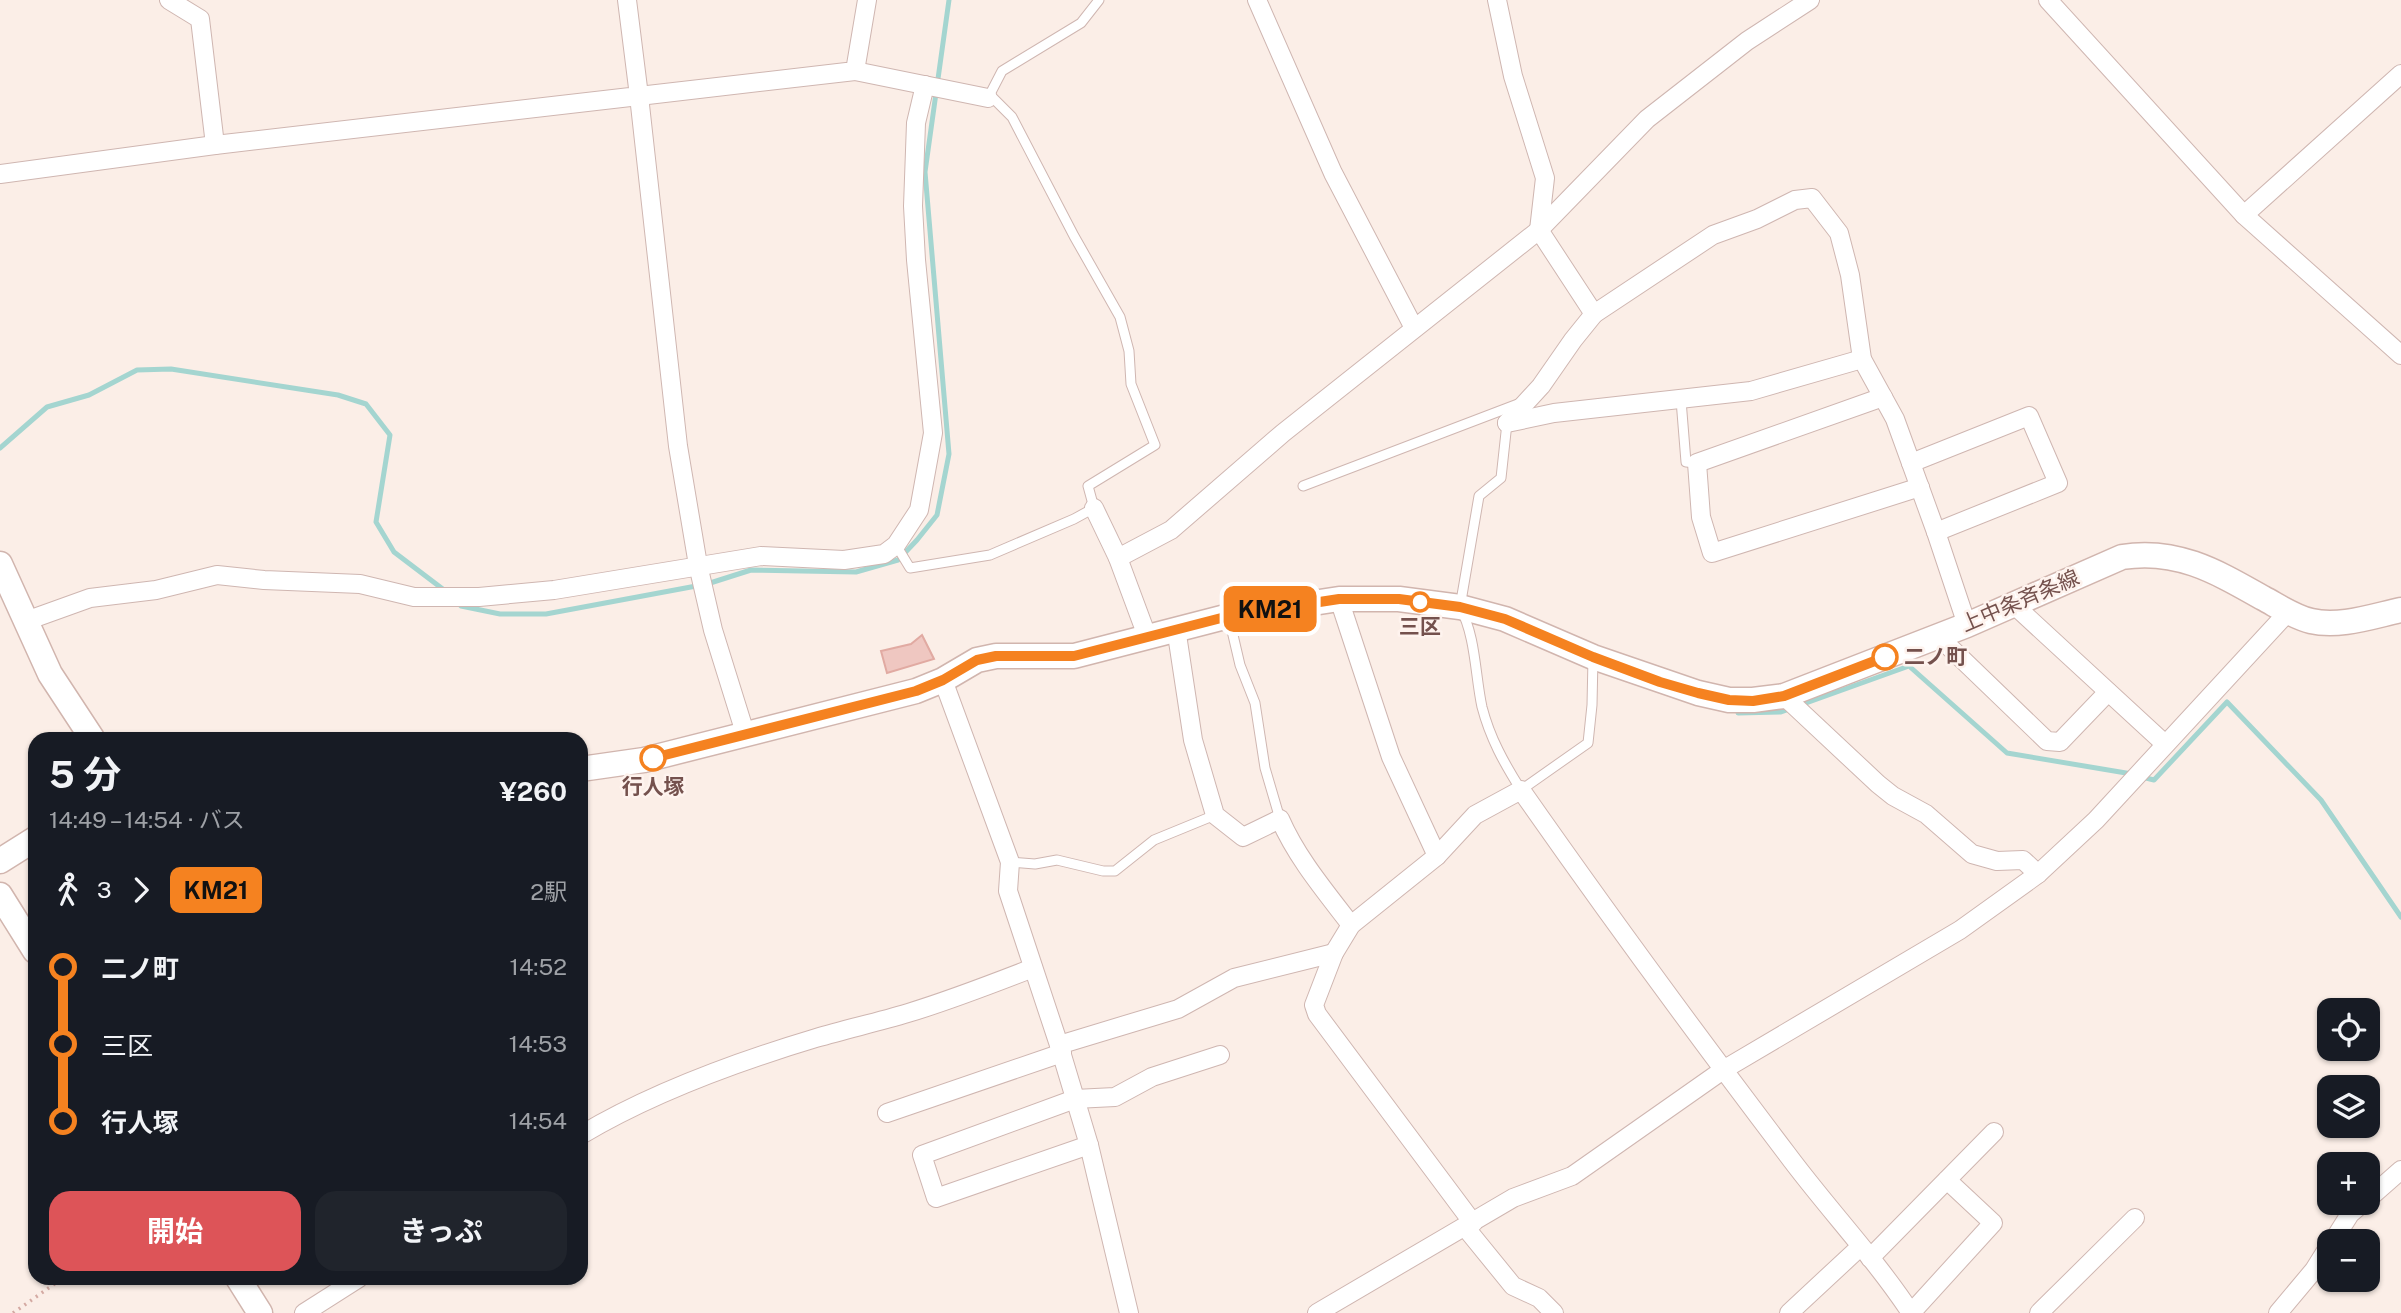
<!DOCTYPE html>
<html lang="ja">
<head>
<meta charset="utf-8">
<style>
  :root { --surface:#171b24; --page:#20242c; --text:#f1f3f6; --muted:#9ea1a6; --accent:#dd5458 }
  body { margin:0; font-family:"Public Sans","Noto Sans JP",sans-serif; background:var(--page); color:var(--text); height:100vh; display:flex; flex-direction:column; font-size:26px; white-space:nowrap }
  * { box-sizing:border-box; margin:0 }
  p { font-size:23px; color:var(--muted) }
  .icon { flex:none; width:38px; height:38px; fill:none; stroke:currentColor; stroke-width:2; stroke-linecap:round; stroke-linejoin:round }
  .map { position:relative; flex:1; overflow:hidden }
  .details { position:absolute; left:28px; top:732px; width:560px; height:553px; display:flex; flex-direction:column; background:var(--surface); border-radius:21px; box-shadow:0 2px 5px #0004 }
  .details>* { flex:none }
  .badge { padding:0 14px; border-radius:10px; font-size:24px; line-height:46px }
  .buttons { position:absolute; left:2317px; top:998px; display:grid; gap:14px }
  .buttons a { display:grid; place-items:center; width:63px; height:63px; border-radius:14px; background:var(--surface); box-shadow:0 2px 5px #0004; font-size:35px }
  .map>.badge { position:absolute; translate:-50% -50%; box-shadow:0 0 0 4px #fff }
  .legs { display:flex; align-items:center; gap:10px; height:77px; padding:0 21px; font-size:23px }
  .legs p { margin-inline-start:auto }
  .headline { display:flex; align-items:center; justify-content:space-between; height:119px; padding:0 21px }
  h1 { font-size:38px; font-weight:700; line-height:52px }
  .primary-button { display:flex; gap:14px; margin-top:auto; padding:14px 21px }
  .primary-button a { flex:1; height:80px; border-radius:21px; background:var(--accent); color:#fff; font-size:28px; font-weight:700; line-height:80px; text-align:center }
  .primary-button a+a { background:var(--page); color:var(--text) }
  ul { padding:0 21px; list-style:none }
  li { display:flex; align-items:center; gap:24px; height:77px; font-size:26px }
  li i { display:grid; place-items:center; width:10px; height:100%; margin:0 9px; background:currentColor }
  li i::after { content:''; width:18px; height:18px; margin:-9px; border:5px solid; border-radius:50%; background:var(--surface) }
  li p { margin-inline-start:auto }
  li:first-child i { background:linear-gradient(#0000 50%,currentColor 0) }
  li:last-child i { background:linear-gradient(currentColor 50%,#0000 0) }
  .map>svg:first-child { display:block }
  .lines { fill:none; stroke-linecap:round; stroke-linejoin:round }
  .stream { stroke:#a4d5d0; stroke-width:5 }
  .building { fill:#efc7c1; stroke:#e1aaa2; stroke-width:2 }
  .lane-casing { stroke:#cfb6b1; stroke-width:11 }
  .street-casing { stroke:#cfb6b1; stroke-width:20 }
  .secondary-casing { stroke:#d1b5ae; stroke-width:27 }
  .path { stroke:#d4aaa3; stroke-width:3.5; stroke-dasharray:2 5; stroke-linecap:butt }
  .lane { stroke:#fff; stroke-width:9 }
  .street { stroke:#fff; stroke-width:18 }
  .secondary { stroke:#fff; stroke-width:24 }
  .line-1-casing { stroke:#fff; stroke-width:16 }
  .line-1 { stroke:#f58220; stroke-width:10 }
  .stop-1-dot { fill:#fff; stroke:#f58220; stroke-width:3.5 }
  .labels { text-anchor:middle; stroke-width:5; stroke-linejoin:round; paint-order:stroke }
  .street-label { font-size:21px; fill:#74514d; stroke:#fef3ee }
  .stop-label { font-size:21px; font-weight:bold; fill:#74514d; stroke:#fef3ee }
</style>
</head>
<body>
<div class="map">
<svg width="2401" height="1313" viewBox="0 0 2401 1313">
  <rect width="100%" height="100%" fill="#fbeee7"/>
  <g class="lines">
    <!-- stream -->
    <g class="stream">
      <path d="M0,448L47,407L89,395L137,370L171,369L338,395L366,404L390,435L376,522L394,552L448,593"/>
      <path d="M457,602L461,606L500,614H546L707,584L751,570L856,572L898,560L917,540L937,515L949,454L925,172L949,0"/>
      <path d="M1738,713L1781,712L1909,666L2007,753L2132,774"/>
      <path d="M2142,777L2154,780L2227,702L2321,800L2401,917"/>
    </g>
  </g>
  <!-- building -->
  <path class="building" d="M922,635L934,659L887,673L881,651L911,644Z"/>
  <g class="lines">
    <defs>
      <g id="lane">
        <path d="M1681,400L1686,462L1697,463"/>
        <path d="M1507,423L1501,478L1479,496L1460,607C1476,637 1475,675 1482,707C1490,738 1504,763 1521,790L1588,743L1592,705L1593,658"/>
        <path d="M1303,486L1518,404"/>
        <path d="M896,545L910,568L990,555L1074,519L1094,508L1088,486L1155,445L1131,384L1129,351L1120,317L1074,236L1012,117L994,99L988,98L1002,71L1081,23L1099,0"/>
        <path d="M1229,618L1240,665L1255,703L1265,768L1280,819"/>
        <path d="M1010,862L1035,864L1057,860L1103,871H1115L1154,840L1215,815"/>
      </g>
      <g id="street">
        <path d="M169,0L200,19L215,145"/>
        <path d="M1257,0L1333,173L1414,328"/>
        <path d="M1497,0L1513,76L1545,178L1539,230L1594,314L1573,340L1541,386L1507,423"/>
        <path d="M2048,0L2244,215L2401,355"/>
        <path d="M855,71L988,98"/>
        <path d="M0,174L215,145L639,96L627,0"/>
        <path d="M2244,215L2401,74"/>
        <path d="M1594,314L1713,235L1757,219L1795,200L1812,198L1839,233L1850,275L1862,359L1895,419L1936,532L1967,625"/>
        <path d="M1883,397L1697,463L1701,517L1712,553L1920,487"/>
        <path d="M1507,423L1554,413L1751,391L1862,359"/>
        <path d="M1911,463L2029,416L2058,483L1936,532"/>
        <path d="M1094,508L1118,558L1147,636"/>
        <path d="M1118,558L1171,530L1283,433L1539,230L1647,119L1747,41L1810,0"/>
        <path d="M1339,599L1391,757L1437,856"/>
        <path d="M2013,604L2165,744"/>
        <path d="M26,621L90,598L156,590L217,575L264,580L360,584L414,597H479L554,590L761,556L844,560L884,554L896,545L919,510L933,433L916,260L913,206L916,123L925,85"/>
        <path d="M1176,628L1193,740L1215,815L1243,837L1280,819C1297,858 1325,891 1351,925"/>
        <path d="M1938,636L2047,741L2060,742L2108,692"/>
        <path d="M943,680L1010,862L1008,891L1059,1045L1089,1145L1129,1313"/>
        <path d="M1784,696L1878,784L1893,796L1926,814L1972,854L1997,861L2023,860L2038,874"/>
        <path d="M746,736L713,630L698,565L678,446L639,96L855,71L867,0"/>
        <path d="M1059,1045L1178,1009L1234,978L1334,953"/>
        <path d="M887,1113L1062,1053"/>
        <path d="M581,1135C653,1092 736,1062 816,1038C847,1029 878,1022 908,1013C951,1000 992,984 1033,968"/>
        <path d="M1089,1145L936,1198L922,1155L1075,1099L1115,1097L1152,1077L1220,1055"/>
        <path d="M2368,1199L2401,1170"/>
        <path d="M1473,1223L1317,1014L1314,1005L1334,953L1351,925L1437,856L1475,815L1521,790C1607,913 1696,1034 1787,1154C1827,1208 1874,1257 1911,1313"/>
        <path d="M1465,1227L1513,1286L1539,1298L1554,1313"/>
        <path d="M2333,1241L2350,1214L2364,1202"/>
        <path d="M1870,1258L1994,1132"/>
        <path d="M304,1313L359,1278"/>
        <path d="M1317,1313L1513,1198L1572,1176L1723,1070L1960,930L2038,874L2096,820L2288,612"/>
        <path d="M1789,1313L1860,1247"/>
        <path d="M1911,1313L1993,1223L1947,1180"/>
        <path d="M2039,1313L2135,1218"/>
        <path d="M2278,1313L2314,1270L2329,1246"/>
      </g>
      <g id="secondary">
        <path d="M0,564L50,674L92,738"/>
        <path d="M581,769L644,760L916,691L943,680L977,660L996,656H1074L1229,616L1339,599H1399L1460,607L1505,619L1593,657L1698,693L1729,700H1753L1784,696L1967,625L2122,557C2177,548 2217,572 2263,598C2278,606 2294,617 2311,621C2339,628 2373,616 2401,610"/>
        <path d="M0,861L35,839"/>
        <path d="M0,895L35,951"/>
        <path d="M238,1278L260,1313"/>
      </g>
    </defs>
    <!-- lane casing -->
    <use href="#lane" class="lane-casing"/>
    <!-- street casing -->
    <use href="#street" class="street-casing"/>
    <!-- secondary casing -->
    <use href="#secondary" class="secondary-casing"/>
    <!-- path -->
    <path class="path" d="M13,1313L63,1278"/>
    <!-- lane -->
    <use href="#lane" class="lane"/>
    <!-- street -->
    <use href="#street" class="street"/>
    <!-- secondary -->
    <use href="#secondary" class="secondary"/>
  </g>
  <g class="lines">
    <defs>
      <path id="line-1" d="M653,758L916,691L943,680L977,660L996,656H1074L1229,616L1339,599H1399L1460,607L1505,619L1593,657L1660,682L1698,693L1729,700L1753,701L1784,696L1885,657"/>
    </defs>
    <!-- line-1 casing -->
    <use href="#line-1" class="line-1-casing"/>
    <!-- line-1 -->
    <use href="#line-1" class="line-1"/>
  </g>
  <!-- markers -->
  <g class="stop-1-dot">
    <circle cx="1420" cy="602" r="9"/>
    <circle cx="1885" cy="657" r="12"/>
    <circle cx="653" cy="758" r="12"/>
  </g>
  <g class="labels">
    <!-- street labels -->
    <g class="street-label">
      <text transform="translate(2020 601) rotate(-23)" y="7">上中条斉条線</text>
    </g>
    <!-- stop labels -->
    <g class="stop-label">
      <text x="1420" y="634">三区</text>
      <text x="1904" y="664" text-anchor="start">二ノ町</text>
      <text x="653" y="794">行人塚</text>
    </g>
  </g>
</svg>
<div class="buttons">
<a><svg class="icon" aria-label="locate" viewBox="0 0 24 24"><circle cx="12" cy="12" r="6"/><path d="M12 2v4M12 18v4M2 12h4M18 12h4"/></svg></a>
<a><svg class="icon" aria-label="layers" viewBox="0 0 24 24"><path d="M12 4l9 5-9 5-9-5zM3 14l9 5 9-5"/></svg></a>
<a>+</a>
<a>−</a>
</div>
<b class="badge" style="left:1270px;top:609px;background:#f58220;color:#111">KM21</b>
<section class="details">
<div class="headline"><div><h1>5 分</h1><p>14:49 – 14:54 · バス</p></div><b>¥260</b></div>
<div class="legs"><svg class="icon" aria-label="walk" viewBox="0 0 24 24"><circle cx="13" cy="4" r="2"/><path d="M13 8l-2 6 4 7M11 14l-3 7M7 12l3-4h3l4 4"/></svg>3<svg class="icon" aria-label="forward" viewBox="0 0 24 24"><path d="M9 5l7 7-7 7"/></svg><b class="badge" style="background:#f58220;color:#111">KM21</b><p>2駅</p></div>
<ul>
<li><i style="color:#f58220"></i><b>二ノ町</b><p>14:52</p></li>
<li><i style="color:#f58220"></i><span>三区</span><p>14:53</p></li>
<li><i style="color:#f58220"></i><b>行人塚</b><p>14:54</p></li>
</ul>
<div class="primary-button"><a>開始</a><a>きっぷ</a></div>
</section>
</div>
</body>
</html>
